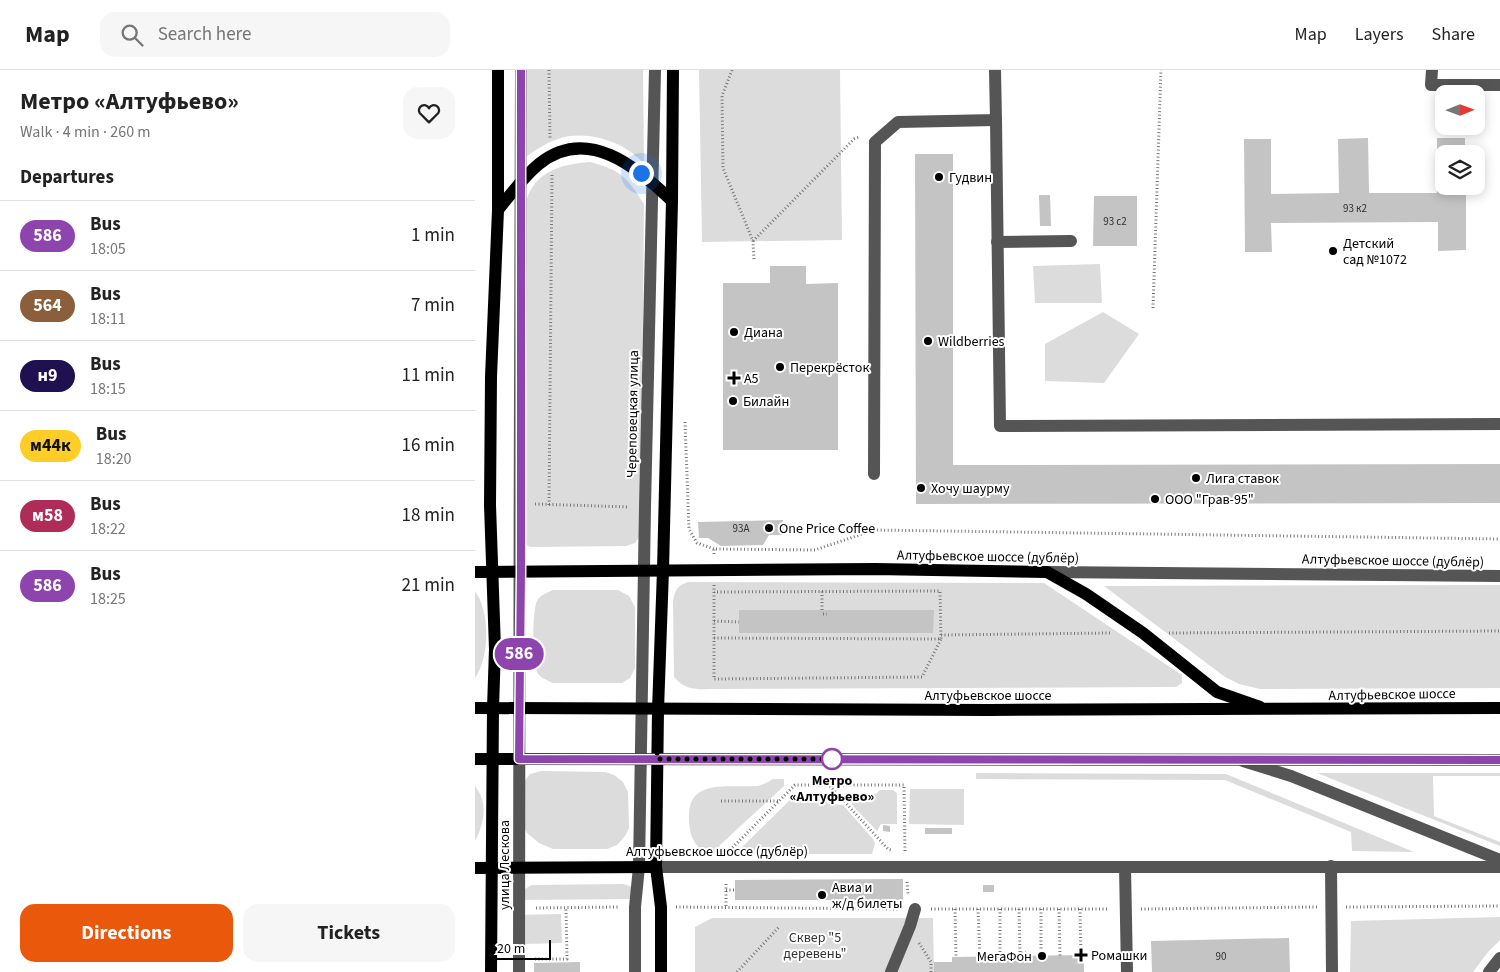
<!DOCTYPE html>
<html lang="en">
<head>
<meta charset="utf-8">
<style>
  :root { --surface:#fff; --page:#f6f6f6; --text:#222; --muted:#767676; --line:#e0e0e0; --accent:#ea580c }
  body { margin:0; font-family:"Source Sans 3",sans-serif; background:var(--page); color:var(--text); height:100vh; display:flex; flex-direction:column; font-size:19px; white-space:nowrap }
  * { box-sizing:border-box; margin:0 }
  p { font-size:16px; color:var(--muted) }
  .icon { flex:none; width:28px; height:28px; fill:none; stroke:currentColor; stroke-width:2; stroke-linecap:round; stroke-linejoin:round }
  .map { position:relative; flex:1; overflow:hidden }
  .drawer { display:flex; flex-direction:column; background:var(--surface); width:475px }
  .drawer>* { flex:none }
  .badge { padding:0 10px; border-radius:16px; font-size:18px; line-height:32px }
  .needle { width:32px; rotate:89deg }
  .controls { position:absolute; left:960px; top:15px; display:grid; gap:10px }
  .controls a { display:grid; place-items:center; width:50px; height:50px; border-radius:10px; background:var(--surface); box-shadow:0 2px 12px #0003; font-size:25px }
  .scale { position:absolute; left:15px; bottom:12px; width:61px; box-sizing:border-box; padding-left:5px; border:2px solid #000; border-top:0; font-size:14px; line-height:18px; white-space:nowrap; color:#000; -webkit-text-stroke:4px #fff; paint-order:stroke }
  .you { position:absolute; width:25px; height:25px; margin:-12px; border:4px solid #fff; border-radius:50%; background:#1a73e8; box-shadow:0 0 0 8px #1a73e833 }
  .map>.badge { position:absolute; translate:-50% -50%; box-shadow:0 0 0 2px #fff }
  h2 { padding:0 20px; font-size:19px; line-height:45px }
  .round { display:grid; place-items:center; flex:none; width:52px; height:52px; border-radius:15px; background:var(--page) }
  .summary { display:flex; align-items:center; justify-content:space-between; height:85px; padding:0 20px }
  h1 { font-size:24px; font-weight:700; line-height:38px }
  .cta { display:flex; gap:10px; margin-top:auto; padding:10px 20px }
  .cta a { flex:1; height:58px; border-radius:15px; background:var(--accent); color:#fff; font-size:20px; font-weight:700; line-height:58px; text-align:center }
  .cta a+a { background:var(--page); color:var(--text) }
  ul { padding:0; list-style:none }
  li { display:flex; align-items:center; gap:15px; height:70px; padding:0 20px; border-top:1px solid var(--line) }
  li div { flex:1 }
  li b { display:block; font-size:19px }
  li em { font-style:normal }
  li .badge { min-width:55px; font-weight:700; text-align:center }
  header { display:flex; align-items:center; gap:30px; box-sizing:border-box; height:70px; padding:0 25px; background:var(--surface); border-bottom:1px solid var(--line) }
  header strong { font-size:24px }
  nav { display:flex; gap:28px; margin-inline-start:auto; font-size:18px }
  .search { width:350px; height:45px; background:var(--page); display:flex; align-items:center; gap:12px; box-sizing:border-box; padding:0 18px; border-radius:15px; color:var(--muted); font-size:19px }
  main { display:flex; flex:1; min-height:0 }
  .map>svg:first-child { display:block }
  .green { fill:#dcdcdc }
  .building { fill:#c4c4c4 }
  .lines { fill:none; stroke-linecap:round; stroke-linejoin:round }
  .path { stroke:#777; stroke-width:3; stroke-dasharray:1 2.5; stroke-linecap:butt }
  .minor { stroke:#555; stroke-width:12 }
  .major { stroke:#000; stroke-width:12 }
  .line-casing { stroke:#fff; stroke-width:11 }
  .line { stroke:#8e44ad; stroke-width:8 }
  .walk { stroke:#000; stroke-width:5; stroke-dasharray:0 9 }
  .poi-dot { fill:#000; stroke:#fff; stroke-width:2 }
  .stop-dot { fill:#fff; stroke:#8e44ad; stroke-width:2.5 }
  .labels { text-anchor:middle; stroke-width:4; stroke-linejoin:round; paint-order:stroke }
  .number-label { font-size:11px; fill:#313131 }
  .poi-label { font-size:14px; fill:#000; stroke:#fff; text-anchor:start }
  .street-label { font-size:14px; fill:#000; stroke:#fff }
  .stop-label { font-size:14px; font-weight:bold; fill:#000; stroke:#fff }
  .park-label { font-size:14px; fill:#333; stroke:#fff }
</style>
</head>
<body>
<header>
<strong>Map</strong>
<div class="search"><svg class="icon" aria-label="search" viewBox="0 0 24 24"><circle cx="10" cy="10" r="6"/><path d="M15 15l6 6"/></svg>Search here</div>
<nav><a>Map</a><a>Layers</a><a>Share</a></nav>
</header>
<main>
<section class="drawer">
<div class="summary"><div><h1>Метро «Алтуфьево»</h1><p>Walk · 4 min · 260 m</p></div><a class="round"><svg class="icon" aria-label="heart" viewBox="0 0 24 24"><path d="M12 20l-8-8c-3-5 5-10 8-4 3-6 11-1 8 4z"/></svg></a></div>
<h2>Departures</h2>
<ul>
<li><span class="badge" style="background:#8e44ad;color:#fff">586</span><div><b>Bus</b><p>18:05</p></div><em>1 min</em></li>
<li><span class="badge" style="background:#8b5e3c;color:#fff">564</span><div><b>Bus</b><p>18:11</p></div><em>7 min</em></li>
<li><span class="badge" style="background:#1f1051;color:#fff">н9</span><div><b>Bus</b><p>18:15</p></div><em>11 min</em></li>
<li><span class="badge" style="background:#fecd28;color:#111">м44к</span><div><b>Bus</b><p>18:20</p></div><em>16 min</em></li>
<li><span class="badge" style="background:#af2b58;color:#fff">м58</span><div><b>Bus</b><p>18:22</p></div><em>18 min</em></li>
<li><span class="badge" style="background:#8e44ad;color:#fff">586</span><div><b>Bus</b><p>18:25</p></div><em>21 min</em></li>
</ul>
<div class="cta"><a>Directions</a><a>Tickets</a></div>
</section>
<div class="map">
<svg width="1025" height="902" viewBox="0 0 1025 902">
  <rect width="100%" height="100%" fill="#fff"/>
  <!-- green -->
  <g class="green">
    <path d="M42,0H168L169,93C164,89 159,84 154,81C136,68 104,61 83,69C68,74 55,84 42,93Z"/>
    <path d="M224,0H365L367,170L227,172Z"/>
    <path d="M115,92C146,100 152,107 169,134L166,464L160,473L151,476L56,477L48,474V136C52,130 54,121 59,115C73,97 94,94 115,92Z"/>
    <path d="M625,194L627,233H560L558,196Z"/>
    <path d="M628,242L664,264L629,313L570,311V274Z"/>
    <path d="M213,512L569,513L707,605V613L701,617L243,619C226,619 211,622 199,607L198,531C200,520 202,516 213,512Z"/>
    <path d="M1025,515V618L785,619L764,614L750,607L629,516Z"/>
    <path d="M78,520H143L154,526L160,537V598L155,608L147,613H78C72,610 65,608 62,602C57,593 57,540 62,531C66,524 72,523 78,520Z"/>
    <path d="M0,521C15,542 15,586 0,608Z"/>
    <path d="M66,701L130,702L139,705L148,712L153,722L154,758L150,766L142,775L132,779H78L64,773L52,763L45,750L48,713L55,704Z"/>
    <path d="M501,703L751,704L939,782L877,781L876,762L750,710L501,709Z"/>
    <path d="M842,703H1025V706H958L959,746L1025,772V776Z"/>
    <path d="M298,709H309V716L245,775L241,784C231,783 224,780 219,771C214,762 214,753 214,744C215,708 256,718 280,716C287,716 293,712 298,709Z"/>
    <path d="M0,716C13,733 10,752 0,771Z"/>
    <path d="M435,719H489V755L434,754Z"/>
    <path d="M405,720H418L422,723V754H406L402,761L377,735V729L380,723L401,724Z"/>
    <path d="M321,724H348L353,734L368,735L398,769L400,774L397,784H260Z"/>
    <path d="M148,814L155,816L159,822L160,829L44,830L50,819L57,815Z"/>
    <path d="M86,844L87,873L49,874L43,845Z"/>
    <path d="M1025,847V870L1013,882L998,902H875L876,851Z"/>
    <path d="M237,848H458L459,902H220V857Z"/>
  </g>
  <!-- building -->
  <g class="building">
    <path d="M893,68L894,123H962V68H990V84H969V116H991V180L963,181V152L796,153L797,182H770L769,69H796V124L864,123L863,69Z"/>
    <path d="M440,84H478V395L1025,394V433L441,434Z"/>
    <path d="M564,125H575L576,156H565Z"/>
    <path d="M619,126H662V176H618Z"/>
    <path d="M295,196H331V214L363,213V380H248V213H295Z"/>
    <path d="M308,450L309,465H294L288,475L246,476L233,468H224L223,452Z"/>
    <path d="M264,540H459L458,563H264Z"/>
    <path d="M408,755L415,756V762L408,761Z"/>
    <rect x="450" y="758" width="27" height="6"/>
    <path d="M428,809V830H260V810Z"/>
    <rect x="508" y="815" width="11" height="7"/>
    <path d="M814,868L815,902H677L676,871Z"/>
    <path d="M609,885V902H459V892H477V887Z"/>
    <path d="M105,892V902H59V893Z"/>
  </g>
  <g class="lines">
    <!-- path -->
    <g class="path">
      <path d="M74,0L75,69"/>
      <path d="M257,0L247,26L248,98L278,171L279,190"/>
      <path d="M278,171L379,69L384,67"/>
      <path d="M678,238L686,0"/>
      <path d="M210,352L214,459L222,473L239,479"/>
      <path d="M60,434L154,437"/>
      <path d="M74,435L77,105"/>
      <path d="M239,484V479L340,480L399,460L1025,469"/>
      <path d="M239,515V609L447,607L466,569"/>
      <path d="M347,540V521"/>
      <path d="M348,544H352"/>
      <path d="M239,551L264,552"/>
      <path d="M694,563L1025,561"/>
      <path d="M466,565L637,563"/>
      <path d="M239,568L466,569L465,521L239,522"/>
      <path d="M355,716L413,779L416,780"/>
      <path d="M246,731H303"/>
      <path d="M255,780L320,715H429L430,781"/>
      <path d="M432,812L433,825"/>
      <path d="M251,820H260"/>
      <path d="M251,836V812"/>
      <path d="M201,837L424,839"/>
      <path d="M871,837L1025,836"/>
      <path d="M61,838L144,837"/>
      <path d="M456,839H634"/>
      <path d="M480,839L481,887"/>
      <path d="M503,839L505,887"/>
      <path d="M525,839V886"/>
      <path d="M544,839L545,883H551"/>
      <path d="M566,839V883"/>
      <path d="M584,839L585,886"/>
      <path d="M605,839L606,885"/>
      <path d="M666,839L842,837"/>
      <path d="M444,873L456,892V902"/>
      <path d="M60,889H92L91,837"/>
      <path d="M262,902L304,857"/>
    </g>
    <!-- minor -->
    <g class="minor">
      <path d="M957,0L956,15H1025"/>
      <path d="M521,50L525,356L1025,354"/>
      <path d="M522,172L596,171"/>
      <path d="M399,404L400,72L423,52L521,50L520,0"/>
      <path d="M572,502L1025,506"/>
      <path d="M768,691L816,706L1025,790"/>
      <path d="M856,796L857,902"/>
      <path d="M181,797H1025"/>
      <path d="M650,797L652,902"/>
      <path d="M44,902C44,601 45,301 46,0"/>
      <path d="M160,902V837L164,797L170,437L180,0"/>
      <path d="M416,902L435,856L440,839"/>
      <path d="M1014,902L1025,888"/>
    </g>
    <!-- major -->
    <g class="major">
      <path d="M23,140C36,124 48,107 64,94C112,55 162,97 197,131"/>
      <path d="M0,502L400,499L572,502L611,524L668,563L742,622L785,637"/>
      <path d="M0,638C342,640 683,641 1025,638"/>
      <path d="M0,689L1025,690"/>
      <path d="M0,798L181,797"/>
      <path d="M16,902L18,638L20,579L15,435L16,307L23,140V0"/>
      <path d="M186,902V837L181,797L183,640L188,500L197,131L198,0"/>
    </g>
  </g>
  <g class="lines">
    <defs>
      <path id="line" d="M46,0V502L44,689L1025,690"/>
    </defs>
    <!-- line casing -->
    <use href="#line" class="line-casing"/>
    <!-- line -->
    <use href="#line" class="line"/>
    <!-- walk -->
    <path class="walk" d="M166,103L197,131L182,689H364H357"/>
  </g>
  <!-- markers -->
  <g class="poi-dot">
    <circle cx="464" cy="107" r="5"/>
    <circle cx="858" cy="181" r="5"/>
    <circle cx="259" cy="262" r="5"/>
    <circle cx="453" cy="271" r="5"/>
    <circle cx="305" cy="297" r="5"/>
    <path d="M256.5 300.5h5v5h5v5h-5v5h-5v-5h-5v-5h5z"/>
    <circle cx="258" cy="331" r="5"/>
    <circle cx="721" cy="408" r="5"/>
    <circle cx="446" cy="418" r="5"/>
    <circle cx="680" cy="429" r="5"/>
    <circle cx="294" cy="458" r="5"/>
    <circle cx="347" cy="825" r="5"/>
    <path d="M603.5 877.5h5v5h5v5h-5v5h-5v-5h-5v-5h5z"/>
    <circle cx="567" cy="886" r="5"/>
  </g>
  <circle class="stop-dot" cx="357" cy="689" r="10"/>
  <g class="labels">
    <!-- number labels -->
    <g class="number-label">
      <text x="880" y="142">93 к2</text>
      <text x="640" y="155">93 с2</text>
      <text x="266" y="462">93А</text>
      <text x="746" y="890">90</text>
    </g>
    <!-- poi labels -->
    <g class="poi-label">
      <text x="474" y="112">Гудвин</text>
      <text x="868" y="178">Детский<tspan x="868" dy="16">сад №1072</tspan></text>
      <text x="269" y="267">Диана</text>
      <text x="463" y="276">Wildberries</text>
      <text x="315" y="302">Перекрёсток</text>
      <text x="269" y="313">А5</text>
      <text x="268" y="336">Билайн</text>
      <text x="731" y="413">Лига ставок</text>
      <text x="456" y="423">Хочу шаурму</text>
      <text x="690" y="434">ООО "Грав-95"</text>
      <text x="304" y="463">One Price Coffee</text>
      <text x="357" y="822">Авиа и<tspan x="357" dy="16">ж/д билеты</tspan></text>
      <text x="616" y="890">Ромашки</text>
      <text x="557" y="891" text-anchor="end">МегаФон</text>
    </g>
    <!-- street labels -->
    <g class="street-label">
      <text transform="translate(157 344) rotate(-89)" y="5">Череповецкая улица</text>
      <text transform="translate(513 486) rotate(1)" y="5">Алтуфьевское шоссе (дублёр)</text>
      <text transform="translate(918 490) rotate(1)" y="5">Алтуфьевское шоссе (дублёр)</text>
      <text transform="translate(917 624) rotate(-1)" y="5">Алтуфьевское шоссе</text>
      <text x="513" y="630">Алтуфьевское шоссе</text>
      <text x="242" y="786">Алтуфьевское шоссе (дублёр)</text>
      <text transform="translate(29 795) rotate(-90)" y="5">улица Лескова</text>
    </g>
    <!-- stop labels -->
    <g class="stop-label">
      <text x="357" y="715">Метро<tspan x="357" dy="16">«Алтуфьево»</tspan></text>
    </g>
    <!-- park labels -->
    <g class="park-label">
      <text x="340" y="872">Сквер "5<tspan x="340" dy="16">деревень"</tspan></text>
    </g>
  </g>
</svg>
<div class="controls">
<a><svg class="needle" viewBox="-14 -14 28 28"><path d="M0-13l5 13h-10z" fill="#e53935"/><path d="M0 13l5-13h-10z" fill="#767676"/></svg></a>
<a><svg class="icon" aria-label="layers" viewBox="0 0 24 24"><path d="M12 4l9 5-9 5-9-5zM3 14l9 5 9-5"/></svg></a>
</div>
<div class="scale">20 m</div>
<div class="you" style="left:166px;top:103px"></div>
<b class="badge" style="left:44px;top:584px;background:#8e44ad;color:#fff">586</b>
</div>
</main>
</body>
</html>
